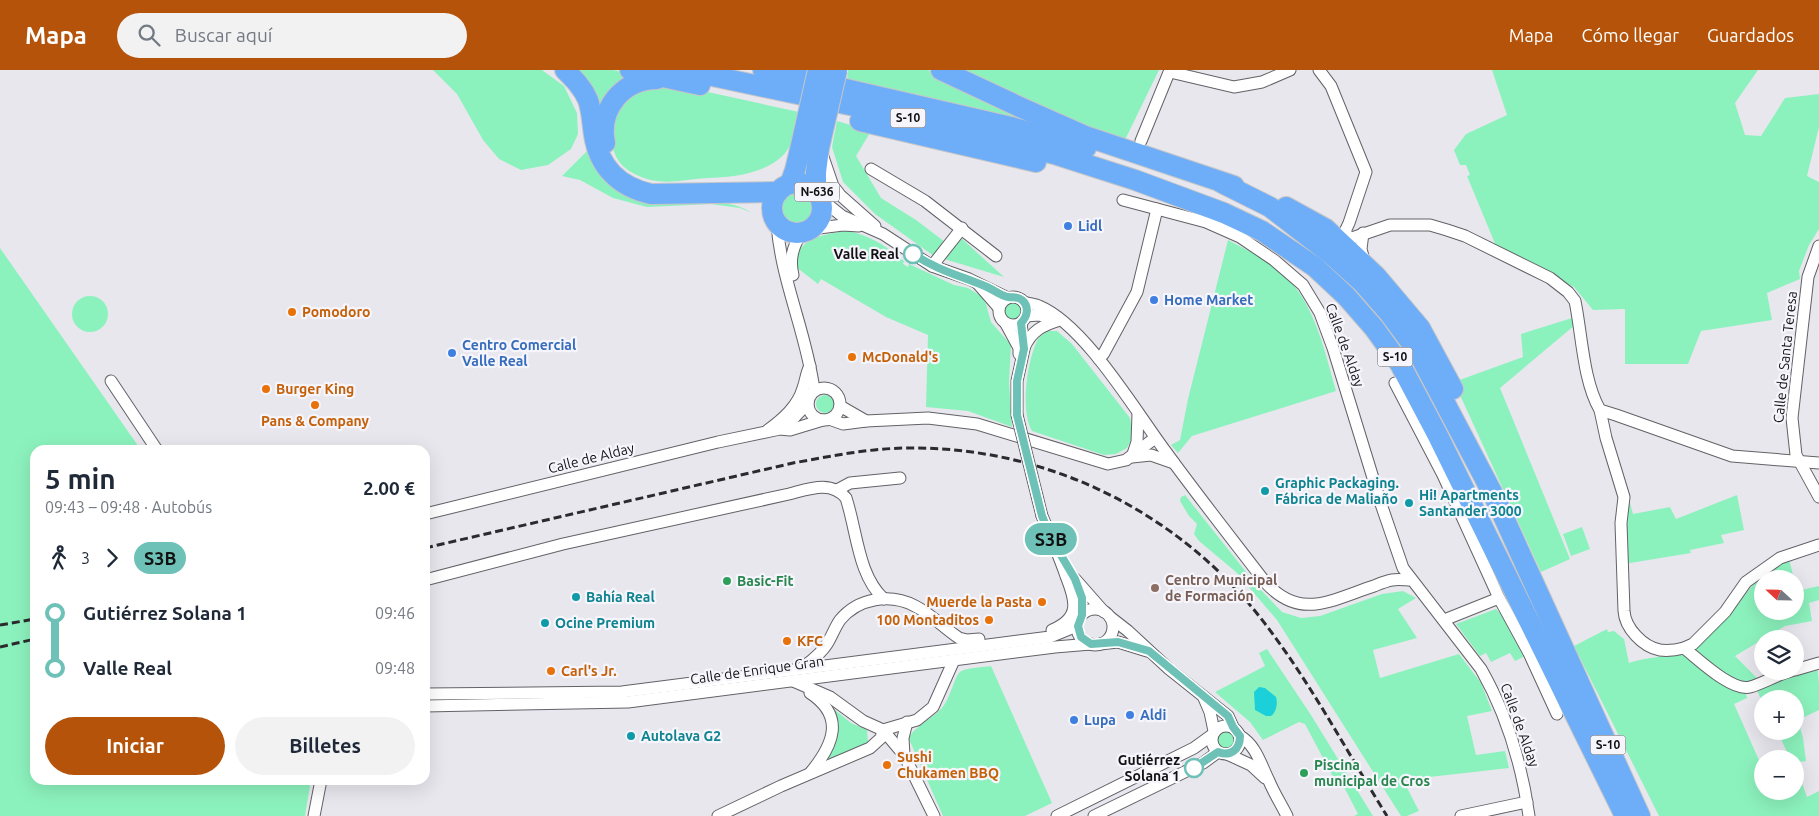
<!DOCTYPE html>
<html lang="es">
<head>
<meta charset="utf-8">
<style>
  :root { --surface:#fff; --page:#f2f2f3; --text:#1f2937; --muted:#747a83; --accent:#b45309 }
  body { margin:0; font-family:Ubuntu,sans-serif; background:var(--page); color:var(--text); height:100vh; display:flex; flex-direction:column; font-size:19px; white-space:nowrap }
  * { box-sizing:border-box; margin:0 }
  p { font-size:16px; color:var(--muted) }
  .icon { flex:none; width:28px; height:28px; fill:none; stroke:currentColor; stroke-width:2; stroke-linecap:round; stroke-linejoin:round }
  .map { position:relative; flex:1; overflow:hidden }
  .details { position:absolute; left:30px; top:375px; width:400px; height:340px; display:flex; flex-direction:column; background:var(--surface); border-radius:15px; box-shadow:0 5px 20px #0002 }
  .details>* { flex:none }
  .badge { padding:0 10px; border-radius:16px; font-size:18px; line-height:32px }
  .needle { width:32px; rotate:292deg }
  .fabs { position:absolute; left:1754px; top:500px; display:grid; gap:10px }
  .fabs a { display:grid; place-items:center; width:50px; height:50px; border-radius:50%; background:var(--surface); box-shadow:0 5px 20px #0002; font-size:25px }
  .map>.badge { position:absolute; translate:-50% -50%; box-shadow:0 0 0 2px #fff }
  .legs { display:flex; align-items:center; gap:8px; height:55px; padding:0 15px; font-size:16px }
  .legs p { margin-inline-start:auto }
  .headline { display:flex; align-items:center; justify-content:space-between; height:85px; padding:0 15px }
  h1 { font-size:28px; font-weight:700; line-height:38px }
  .cta { display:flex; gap:10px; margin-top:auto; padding:10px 15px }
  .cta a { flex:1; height:58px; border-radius:30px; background:var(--accent); color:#fff; font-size:20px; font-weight:700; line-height:58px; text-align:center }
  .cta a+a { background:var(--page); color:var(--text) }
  ul { padding:0 15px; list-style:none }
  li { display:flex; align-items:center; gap:18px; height:55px; font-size:19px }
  li i { display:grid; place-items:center; width:8px; height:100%; margin:0 6px; background:currentColor }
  li i::after { content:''; width:12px; height:12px; margin:-6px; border:4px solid; border-radius:50%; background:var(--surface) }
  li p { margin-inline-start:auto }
  li:first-child i { background:linear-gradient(#0000 50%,currentColor 0) }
  li:last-child i { background:linear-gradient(currentColor 50%,#0000 0) }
  header { display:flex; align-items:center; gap:30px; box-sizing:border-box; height:70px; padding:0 25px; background:var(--accent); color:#fff }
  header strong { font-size:24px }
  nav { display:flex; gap:28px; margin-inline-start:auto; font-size:18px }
  .search { width:350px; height:45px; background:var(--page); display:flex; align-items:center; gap:12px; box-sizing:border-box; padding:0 18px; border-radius:28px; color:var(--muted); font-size:19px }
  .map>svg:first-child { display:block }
  .green { fill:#8cf2bd }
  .water { fill:#1cd0d9 }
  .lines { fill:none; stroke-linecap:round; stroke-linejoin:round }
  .street-casing { stroke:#626267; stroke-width:13 }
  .highway-casing { stroke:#c6c6c7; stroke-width:22 }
  .street { stroke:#fff; stroke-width:11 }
  .highway { stroke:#6eaef9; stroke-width:20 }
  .rail { stroke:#2b2b2e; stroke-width:3; stroke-dasharray:8 4; stroke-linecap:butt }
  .street-bridge-casing { stroke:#626267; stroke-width:13; stroke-linecap:butt }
  .highway-bridge-casing { stroke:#c6c6c7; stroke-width:22; stroke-linecap:butt }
  .street-bridge { stroke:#fff; stroke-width:11 }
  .highway-bridge { stroke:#6eaef9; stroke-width:20 }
  .line-1-casing { stroke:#fff; stroke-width:11 }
  .line-1 { stroke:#6ec1b6; stroke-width:8 }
  .shop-dot { fill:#3f7fe0; stroke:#f5f5fb; stroke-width:2 }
  .stop-1-dot { fill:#fff; stroke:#6ec1b6; stroke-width:2.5 }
  .food-dot { fill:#e8710a; stroke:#f5f5fb; stroke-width:2 }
  .culture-dot { fill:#0f9aa8; stroke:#f5f5fb; stroke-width:2 }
  .leisure-dot { fill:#2e9e5b; stroke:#f5f5fb; stroke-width:2 }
  .education-dot { fill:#8d6e63; stroke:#f5f5fb; stroke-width:2 }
  .labels { text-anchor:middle; stroke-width:4.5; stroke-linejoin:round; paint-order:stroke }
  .shield { fill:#f5f5fb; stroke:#565659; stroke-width:1 }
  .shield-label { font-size:12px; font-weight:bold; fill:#121214 }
  .shop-label { font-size:14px; font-weight:bold; fill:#366cbe; stroke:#f5f5fb; text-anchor:start }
  .stop-label { font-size:14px; font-weight:bold; fill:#121214; stroke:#f5f5fb; text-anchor:end }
  .food-label { font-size:14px; font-weight:bold; fill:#c56008; stroke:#f5f5fb; text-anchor:start }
  .street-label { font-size:14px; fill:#121214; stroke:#f5f5fb }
  .culture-label { font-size:14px; font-weight:bold; fill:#0d838f; stroke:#f5f5fb; text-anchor:start }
  .education-label { font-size:14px; font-weight:bold; fill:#785e54; stroke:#f5f5fb; text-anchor:start }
  .leisure-label { font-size:14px; font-weight:bold; fill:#27864d; stroke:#f5f5fb; text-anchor:start }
</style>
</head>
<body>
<header>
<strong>Mapa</strong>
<div class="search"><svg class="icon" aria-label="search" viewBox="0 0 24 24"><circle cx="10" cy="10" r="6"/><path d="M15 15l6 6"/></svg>Buscar aquí</div>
<nav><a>Mapa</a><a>Cómo llegar</a><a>Guardados</a></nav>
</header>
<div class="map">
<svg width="1819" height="746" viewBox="0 0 1819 746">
  <rect width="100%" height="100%" fill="#e8e7ee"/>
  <!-- green -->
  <g class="green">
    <path d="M433,0H542L564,16L577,43L578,64L571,79L548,95L521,100L499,89L483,70L457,24Z"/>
    <path d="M574,0H613L638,5L598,50Z"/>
    <path d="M848,0H928L989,31L1052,58L847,11Z"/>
    <path d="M957,0H1159L1124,72Z"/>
    <path d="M1492,0H1758L1735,33L1745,65L1761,66L1785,28L1819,24V57L1807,106L1819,112V159L1809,175L1799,201L1800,209L1767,223L1772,250L1701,261L1688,294H1625V239L1593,240L1574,217L1496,176L1467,106L1470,105L1466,95H1460L1454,80L1466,64L1507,45Z"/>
    <path d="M654,15L694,19L799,42C797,51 796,60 793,69C782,102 737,107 708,108C688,109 667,115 647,109C619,100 611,86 611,58C611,47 614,38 623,31C631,24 644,20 654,15Z"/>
    <path d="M837,51L871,61L856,86L881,128L916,150L945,172L934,186L875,144L843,112L832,77Z"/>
    <path d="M589,79C593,87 596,96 601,103C629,142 666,132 707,132C723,132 738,134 752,143L740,138L711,134L647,137L613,128L580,110L562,106Z"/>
    <circle cx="797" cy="138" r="16"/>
    <path d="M847,161C870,165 886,176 904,191L903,194L908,197L909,194L954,215L968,218L981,226L986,234L991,252L1011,275L1009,312L1012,357L968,341L926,337L928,265L886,247L821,209L818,214L796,197C796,194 795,188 797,185C803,167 831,163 847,161Z"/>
    <path d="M961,168L1004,207L944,189Z"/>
    <path d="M1228,170C1243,178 1258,185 1272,194C1313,224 1323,275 1336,321L1192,366L1178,383L1171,375L1180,370L1188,329Z"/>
    <path d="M0,178L141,380H35V710H311L305,746H0Z"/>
    <circle cx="90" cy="244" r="18"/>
    <circle cx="1013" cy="240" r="9"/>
    <path d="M1572,248L1575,255L1500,318L1570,489L1541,502L1454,312L1523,287L1521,264Z"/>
    <path d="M1047,261H1057L1072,274L1130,348L1133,366L1127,378L1116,384L1104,385L1032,361C1020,340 1027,290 1038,269C1040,266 1044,264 1047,261Z"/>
    <circle cx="825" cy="334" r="9"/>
    <path d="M1185,425L1258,517L1282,542L1301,548L1320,546L1382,524L1403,521L1416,528L1398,539L1417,568L1373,580L1380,608L1459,584L1481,613L1492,641L1467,646L1476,685L1505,681L1509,698L1403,710L1419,741L1407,746H1401L1277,550L1236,502L1199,471L1194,464L1197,454L1189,446L1180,431L1181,427Z"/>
    <path d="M1737,425L1744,460L1721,465L1724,473L1690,480L1691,483L1624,494L1628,426L1633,444L1670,437L1676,449Z"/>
    <path d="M1582,457L1590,479L1571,486L1563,464Z"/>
    <path d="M1789,489L1794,509H1762V541H1795V515L1797,521L1819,516V530L1809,533L1812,551L1785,556L1735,586L1758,609L1741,614L1733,613L1689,578L1725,547L1752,516L1765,505Z"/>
    <path d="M1496,539L1506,549L1525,586L1515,591L1510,583L1491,592L1486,583L1480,586L1456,554Z"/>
    <path d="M1607,559L1608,562L1614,561L1624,569L1629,593C1646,587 1666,588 1683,580L1745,621L1747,628L1734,634L1762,697V721H1795V699H1797L1807,727L1819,721V746H1659L1574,576Z"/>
    <path d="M1267,579L1311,645L1373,746H1354L1358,744L1345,719L1333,707L1305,654L1299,652L1263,670L1250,652L1215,622L1265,596L1259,583Z"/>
    <path d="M1817,595L1819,613V640L1798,650L1803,668L1806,691C1789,695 1784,675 1778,661H1795V629H1762V657L1755,641L1762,632L1757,620Z"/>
    <path d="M991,596L1052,733L1025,746H943L909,669C910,660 932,648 940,640C950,631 954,607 960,602C964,598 984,597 991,596Z"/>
    <path d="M833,640H835L851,653L867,660L868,672L825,693L823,692Z"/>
    <circle cx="1226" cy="670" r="11"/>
  </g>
  <!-- water -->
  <path class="water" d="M1259,617L1265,618L1276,627C1278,633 1276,643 1271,646H1266L1255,640L1254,622Z"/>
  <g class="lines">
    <defs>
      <g id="street">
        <path d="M1319,0L1331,16L1366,102L1349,153L1341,170"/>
        <path d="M1170,2L1234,17L1262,12L1290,0"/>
        <path d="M1141,71L1170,0"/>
        <path d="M822,84L833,116L840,125L875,156"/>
        <path d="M871,99L925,131L996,186"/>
        <path d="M821,129L842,146L883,164L932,196L969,209L1008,228"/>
        <path d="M1123,130L1206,152L1240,167L1274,190L1303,215L1320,243L1333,278L1381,434L1403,498L1481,599C1506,643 1522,696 1529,746"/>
        <path d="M777,154C781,211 807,264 814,320"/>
        <path d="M811,159L843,155L859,156"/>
        <path d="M1363,163L1361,179L1365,194"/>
        <path d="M1344,164L1352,168L1390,155H1430L1447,160L1465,166L1550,208L1568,222L1575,231C1582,265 1583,311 1600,340L1616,345L1732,386L1819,393"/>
        <path d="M1819,176L1808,207L1792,348L1796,385L1819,427"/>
        <path d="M932,196L962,158"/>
        <path d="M793,205C789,189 793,177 801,163"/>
        <path d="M978,214L999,238"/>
        <circle cx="1013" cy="241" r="14"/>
        <path d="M1024,232C1029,234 1035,234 1039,236C1085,255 1136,342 1166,382C1198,426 1232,469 1265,512C1300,551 1331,530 1374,516C1379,514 1386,511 1392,510C1398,509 1405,510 1411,510"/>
        <path d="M1026,246L1038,245L1056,249"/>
        <path d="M1006,254L1019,278V284"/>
        <path d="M1024,278C1031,261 1043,255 1060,250"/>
        <path d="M1099,289L1104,283L1137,222L1157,139"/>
        <path d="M111,311L157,380"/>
        <path d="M1395,313L1443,405L1499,528L1529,583L1557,644"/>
        <circle cx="824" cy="334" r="16"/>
        <path d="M840,336L866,351"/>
        <path d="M1600,340L1606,368L1624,427L1621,453L1624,541C1625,558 1643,577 1660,580C1668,581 1676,580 1684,578C1698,589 1732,622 1750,617C1764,613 1776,605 1791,601"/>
        <path d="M1138,344L1137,372L1132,387L1151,385L1174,393"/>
        <path d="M1017,345V311L1024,279L1021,253"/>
        <path d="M829,349L843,354L866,351L928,348L977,354L1108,394L1126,390L1155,368"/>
        <path d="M781,358L790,352L808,333"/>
        <path d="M768,360C783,349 798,336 803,318C806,310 806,303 810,296"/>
        <path d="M837,420L850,413L900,408"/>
        <path d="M425,444L718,372L780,359L790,360L823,350"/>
        <path d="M1042,446L1055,476"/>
        <path d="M1052,470C1057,482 1062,494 1066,506C1076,531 1081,548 1052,560"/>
        <path d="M1075,509L1104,542"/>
        <path d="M425,510L563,474L789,424C809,419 831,410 846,428C857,461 858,506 884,529"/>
        <circle cx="1095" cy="557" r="18"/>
        <path d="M1110,547L1128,561L1169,599L1228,646L1233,657"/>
        <path d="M1444,550L1499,528"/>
        <path d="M1100,574L1118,572L1147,581"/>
        <path d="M1684,578L1693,574L1725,542L1746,512L1780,488L1819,475"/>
        <path d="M802,598C811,591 821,584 827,574C832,566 835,557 840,550C858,528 890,523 915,536C931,544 944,558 959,568L967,570L979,569"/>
        <path d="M1795,600L1819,593"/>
        <path d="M793,611L830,627L863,651L883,660L904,685L934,746"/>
        <path d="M810,623C845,646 834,674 811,702"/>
        <path d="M425,624L622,622L1050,567L1077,556"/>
        <path d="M1204,628L1210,642L1214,661"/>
        <path d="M425,636L628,632L1055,577L1091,574"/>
        <circle cx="1226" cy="670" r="14"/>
        <path d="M883,660L917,650L933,637L954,590"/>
        <path d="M1240,666C1256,675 1261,695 1269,711C1274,723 1281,734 1287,746"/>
        <path d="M1227,684L1251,695L1265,708"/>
        <path d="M904,685L903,668L907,652"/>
        <path d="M314,746L321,710"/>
        <path d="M718,746L781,716L870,678L881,668L883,660"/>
        <path d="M1057,746L1194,678L1212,665"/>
        <path d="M1094,746L1203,693L1218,682"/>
        <path d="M1461,746L1527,732"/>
      </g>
      <g id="highway">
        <path d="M565,0C574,9 583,18 588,30C592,41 592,53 594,65C599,97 619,117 651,124L778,122"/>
        <path d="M630,0L700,15"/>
        <path d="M684,0L873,40L1054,84L1135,110L1224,143L1262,161L1315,197L1346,226L1374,258L1400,294L1437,364L1625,746"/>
        <path d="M763,0L1011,57L1086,78"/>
        <path d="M941,0L1022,38L1085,66L1234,116"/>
        <path d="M860,51L1036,92"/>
        <path d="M605,73C598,39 623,9 657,9"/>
        <circle cx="797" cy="138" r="25"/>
        <path d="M1222,113L1270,137L1332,185L1362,212L1390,244L1418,282L1494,426L1640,746"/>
        <path d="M790,114L795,100L802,71"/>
        <path d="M816,121V102L819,78"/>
        <path d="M1286,137L1326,159L1376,206L1420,258L1453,319"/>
      </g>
    </defs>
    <!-- street casing -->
    <use href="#street" class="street-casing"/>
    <!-- highway casing -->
    <use href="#highway" class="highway-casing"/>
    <!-- street -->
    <use href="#street" class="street"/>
    <!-- highway -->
    <use href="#highway" class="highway"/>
    <!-- rail -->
    <g class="rail">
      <path d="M425,478L793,393C832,386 870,378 910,378C1043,377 1171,438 1255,541C1306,604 1344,677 1387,746"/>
      <path d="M0,555L35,549"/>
      <path d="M0,577L35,569"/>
    </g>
    <defs>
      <path id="street-bridge" d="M1017,345L1042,446"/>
      <g id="highway-bridge">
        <path d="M802,71L818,0"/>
        <path d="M819,78L837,0"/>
      </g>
    </defs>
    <!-- street-bridge casing -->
    <use href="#street-bridge" class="street-bridge-casing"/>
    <!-- highway-bridge casing -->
    <use href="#highway-bridge" class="highway-bridge-casing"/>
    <!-- street-bridge -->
    <use href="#street-bridge" class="street-bridge"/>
    <!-- highway-bridge -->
    <use href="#highway-bridge" class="highway-bridge"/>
  </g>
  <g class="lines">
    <defs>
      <path id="line-1" d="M913,184C937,200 961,206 987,217C992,219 1003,227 1008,227C1013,228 1017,226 1022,230C1030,237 1027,247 1021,253L1024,279L1017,311V345L1042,446L1052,470L1075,509L1082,528V545L1078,556L1081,567L1091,574L1118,572L1149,581L1228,646L1233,657L1240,666C1240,679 1231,687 1218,682L1194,698"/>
    </defs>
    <!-- line-1 casing -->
    <use href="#line-1" class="line-1-casing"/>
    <!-- line-1 -->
    <use href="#line-1" class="line-1"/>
  </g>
  <!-- markers -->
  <g class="shop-dot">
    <circle cx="1068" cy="156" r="5"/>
    <circle cx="1154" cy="230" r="5"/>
    <circle cx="452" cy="283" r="5"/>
    <circle cx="1130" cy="645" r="5"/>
    <circle cx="1074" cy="650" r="5"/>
  </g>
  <g class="stop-1-dot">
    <circle cx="913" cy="184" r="9"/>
    <circle cx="1194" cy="698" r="9"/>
  </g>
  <g class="food-dot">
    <circle cx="292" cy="242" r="5"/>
    <circle cx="852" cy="287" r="5"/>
    <circle cx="266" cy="319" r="5"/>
    <circle cx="315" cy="335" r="5"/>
    <circle cx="1042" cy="532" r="5"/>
    <circle cx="989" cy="550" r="5"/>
    <circle cx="787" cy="571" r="5"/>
    <circle cx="551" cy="601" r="5"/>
    <circle cx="887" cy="695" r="5"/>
  </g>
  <g class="culture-dot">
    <circle cx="1265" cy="421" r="5"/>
    <circle cx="1409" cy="433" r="5"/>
    <circle cx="576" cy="527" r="5"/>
    <circle cx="545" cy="553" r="5"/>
    <circle cx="631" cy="666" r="5"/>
  </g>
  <g class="leisure-dot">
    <circle cx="727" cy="511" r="5"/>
    <circle cx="1304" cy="703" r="5"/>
  </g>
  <circle class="education-dot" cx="1155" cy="518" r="5"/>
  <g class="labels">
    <!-- shield labels -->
    <g class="shield">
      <rect x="890.5" y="38.5" width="35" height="19" rx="4"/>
      <rect x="794.5" y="112.5" width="45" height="19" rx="4"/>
      <rect x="1377.5" y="277.5" width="35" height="19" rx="4"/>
      <rect x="1590.5" y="665.5" width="35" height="19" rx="4"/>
    </g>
    <g class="shield-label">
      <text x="908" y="52">S-10</text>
      <text x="817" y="126">N-636</text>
      <text x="1395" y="291">S-10</text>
      <text x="1608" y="679">S-10</text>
    </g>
    <!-- shop labels -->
    <g class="shop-label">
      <text x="1078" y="161">Lidl</text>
      <text x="1164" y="235">Home Market</text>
      <text x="462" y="280">Centro Comercial<tspan x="462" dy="16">Valle Real</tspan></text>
      <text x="1140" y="650">Aldi</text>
      <text x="1084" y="655">Lupa</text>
    </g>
    <!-- stop labels -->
    <g class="stop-label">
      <text x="899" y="189">Valle Real</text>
      <text x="1180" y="695">Gutiérrez<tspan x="1180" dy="16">Solana 1</tspan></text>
    </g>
    <!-- food labels -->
    <g class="food-label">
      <text x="302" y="247">Pomodoro</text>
      <text x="862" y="292">McDonald's</text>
      <text x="276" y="324">Burger King</text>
      <text x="315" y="356" text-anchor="middle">Pans &amp; Company</text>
      <text x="1032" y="537" text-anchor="end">Muerde la Pasta</text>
      <text x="979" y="555" text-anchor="end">100 Montaditos</text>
      <text x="797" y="576">KFC</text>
      <text x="561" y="606">Carl's Jr.</text>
      <text x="897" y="692">Sushi<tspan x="897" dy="16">Chukamen BBQ</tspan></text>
    </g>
    <!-- street labels -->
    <g class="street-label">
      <text transform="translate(1345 275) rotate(70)" y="5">Calle de Alday</text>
      <text transform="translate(1785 287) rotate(-84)" y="5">Calle de Santa Teresa</text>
      <text transform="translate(591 388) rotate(-14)" y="5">Calle de Alday</text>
      <text transform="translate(757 600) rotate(-8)" y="5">Calle de Enrique Gran</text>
      <text transform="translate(1520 655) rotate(70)" y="5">Calle de Alday</text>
    </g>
    <!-- culture labels -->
    <g class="culture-label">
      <text x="1275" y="418">Graphic Packaging.<tspan x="1275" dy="16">Fábrica de Maliaño</tspan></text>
      <text x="1419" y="430">Hi! Apartments<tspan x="1419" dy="16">Santander 3000</tspan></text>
      <text x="586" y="532">Bahía Real</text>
      <text x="555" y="558">Ocine Premium</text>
      <text x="641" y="671">Autolava G2</text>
    </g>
    <!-- education labels -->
    <g class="education-label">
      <text x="1165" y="515">Centro Municipal<tspan x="1165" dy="16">de Formación</tspan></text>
    </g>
    <!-- leisure labels -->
    <g class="leisure-label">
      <text x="737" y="516">Basic-Fit</text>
      <text x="1314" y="700">Piscina<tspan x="1314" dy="16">municipal de Cros</tspan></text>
    </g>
  </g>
</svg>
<div class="fabs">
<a><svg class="needle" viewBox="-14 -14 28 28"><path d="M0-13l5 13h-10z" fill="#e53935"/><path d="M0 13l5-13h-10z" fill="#747a83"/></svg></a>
<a><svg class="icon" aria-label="layers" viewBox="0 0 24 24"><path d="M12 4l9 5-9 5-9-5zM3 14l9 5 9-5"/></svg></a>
<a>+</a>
<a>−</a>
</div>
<b class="badge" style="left:1051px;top:469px;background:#6ec1b6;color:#111">S3B</b>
<section class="details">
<div class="headline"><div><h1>5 min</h1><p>09:43 – 09:48 · Autobús</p></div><b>2.00 €</b></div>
<div class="legs"><svg class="icon" aria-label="walk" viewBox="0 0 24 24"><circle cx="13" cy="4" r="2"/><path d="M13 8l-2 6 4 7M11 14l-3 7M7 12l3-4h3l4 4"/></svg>3<svg class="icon" aria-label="forward" viewBox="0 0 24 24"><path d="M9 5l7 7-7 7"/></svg><b class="badge" style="background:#6ec1b6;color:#111">S3B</b></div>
<ul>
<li><i style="color:#6ec1b6"></i><b>Gutiérrez Solana 1</b><p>09:46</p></li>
<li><i style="color:#6ec1b6"></i><b>Valle Real</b><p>09:48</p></li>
</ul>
<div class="cta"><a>Iniciar</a><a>Billetes</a></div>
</section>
</div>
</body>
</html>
